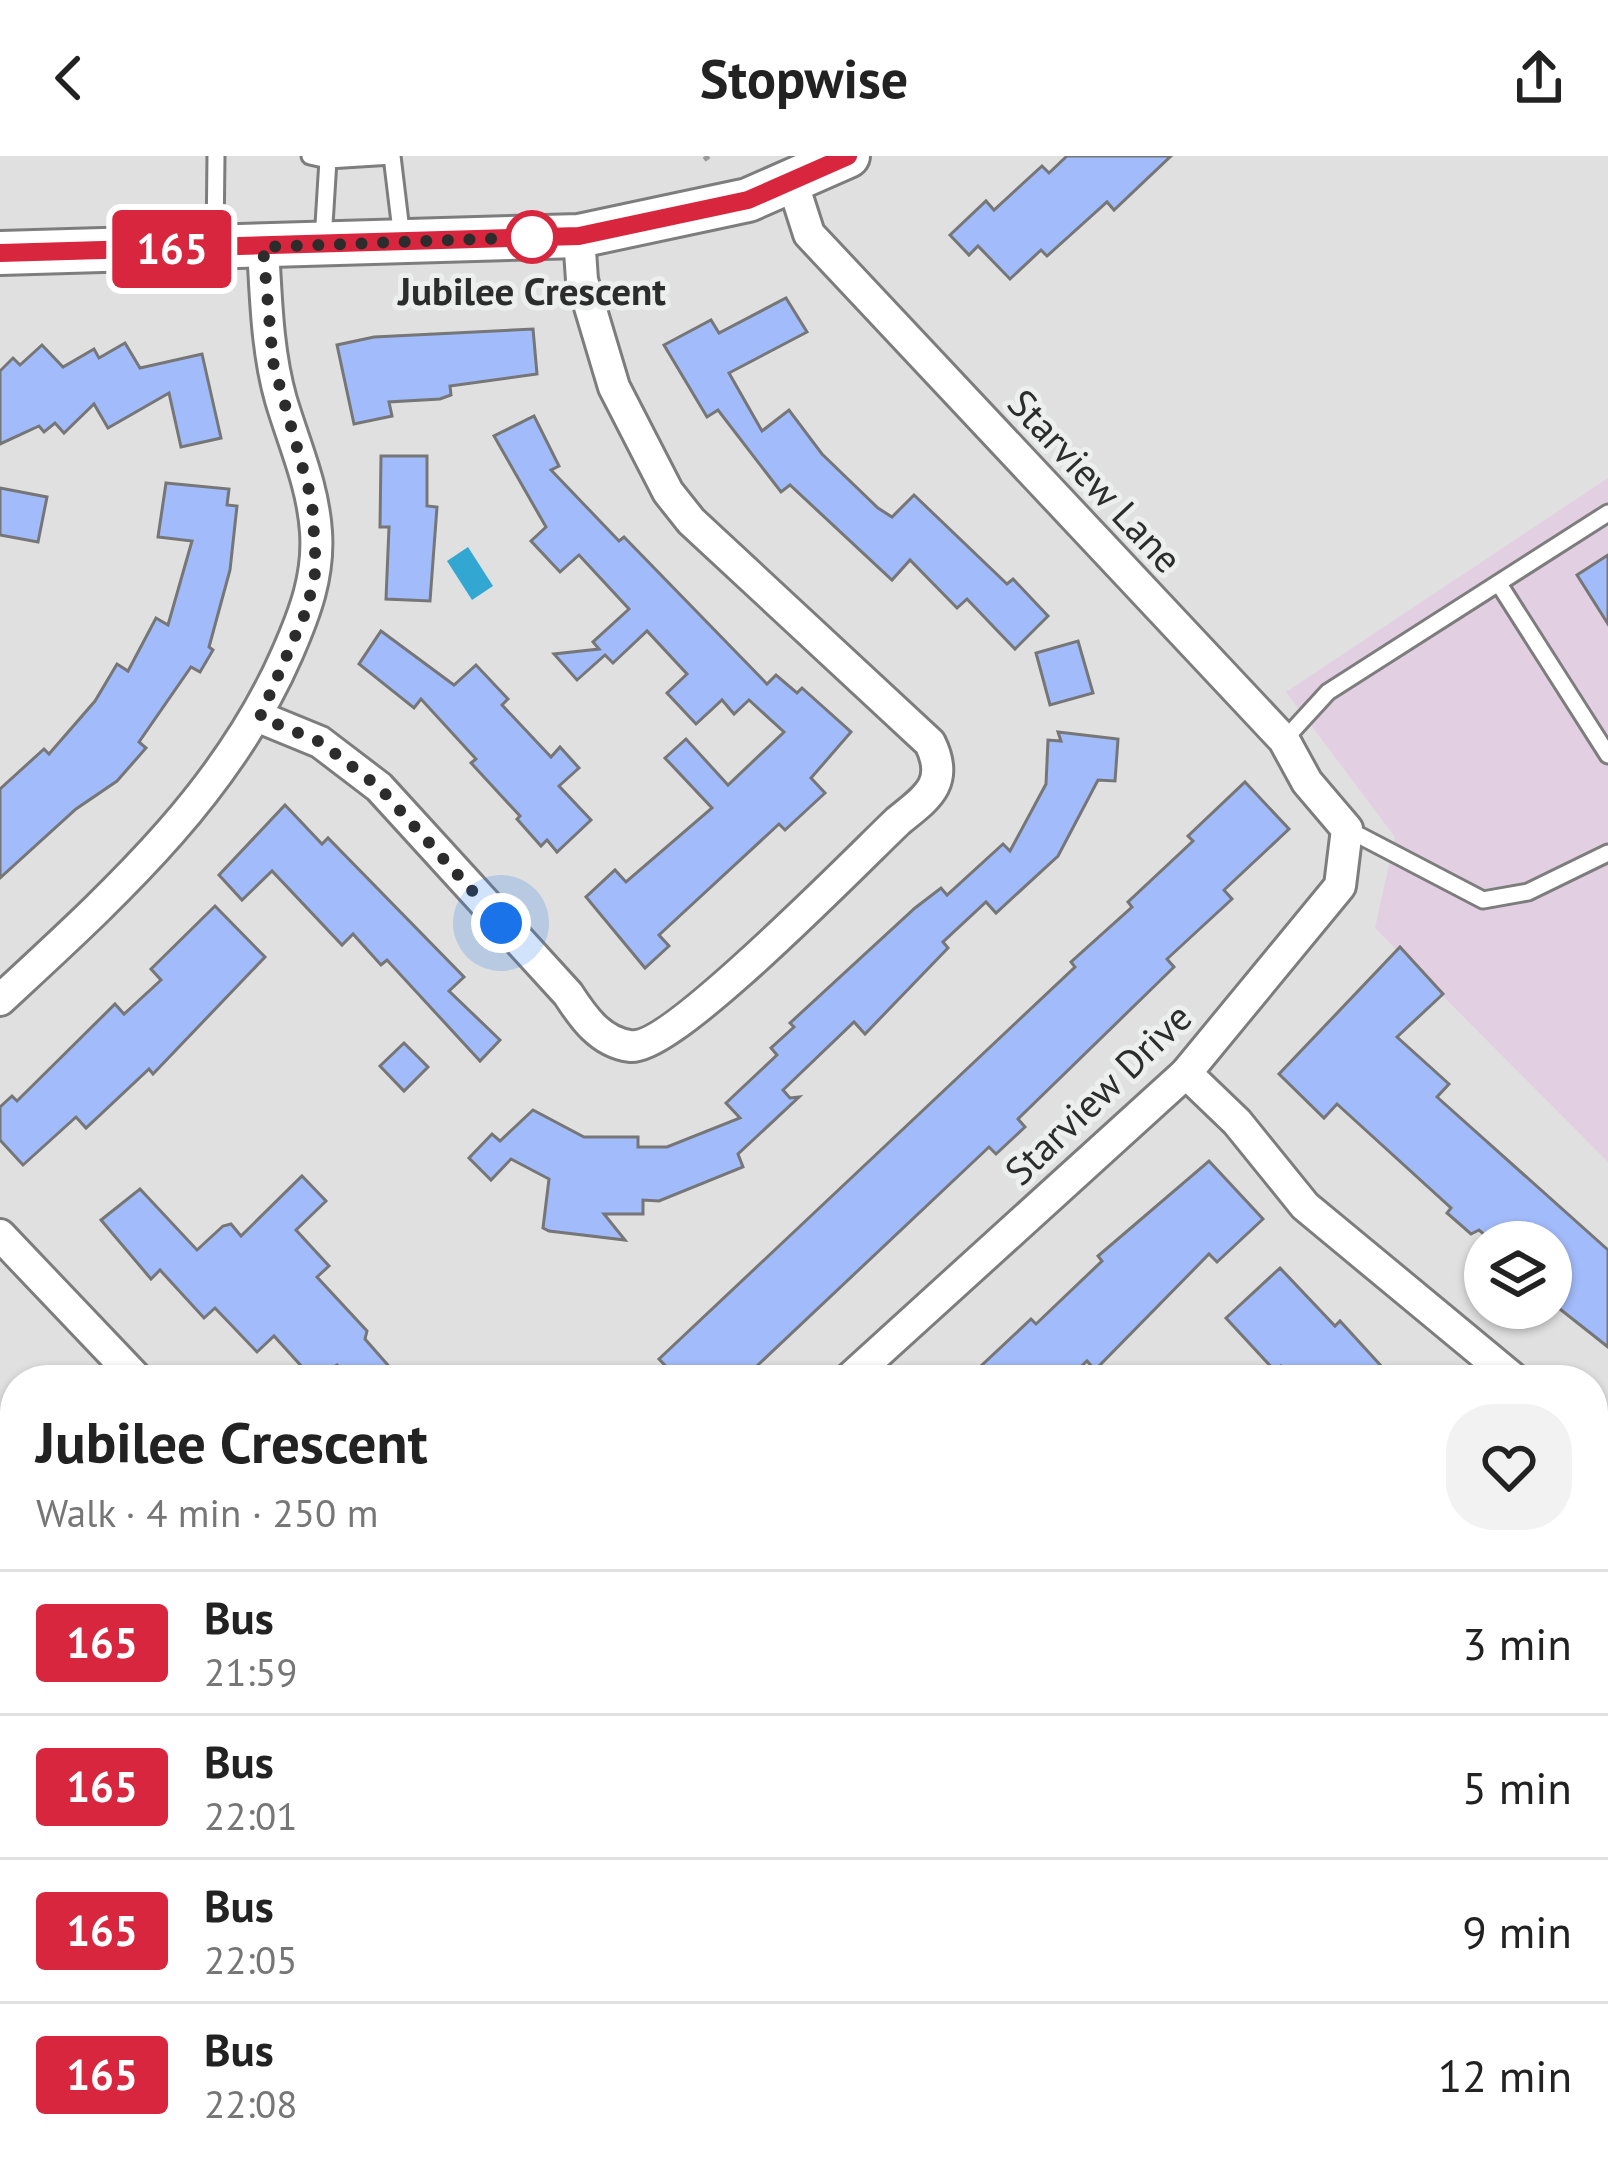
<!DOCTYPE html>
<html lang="en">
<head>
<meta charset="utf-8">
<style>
  :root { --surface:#fff; --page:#f2f2f2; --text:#222; --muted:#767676; --line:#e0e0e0 }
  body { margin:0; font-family:"PT Sans",sans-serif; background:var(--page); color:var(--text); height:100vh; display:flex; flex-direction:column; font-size:45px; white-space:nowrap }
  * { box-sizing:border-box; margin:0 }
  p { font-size:39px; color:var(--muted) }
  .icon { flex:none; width:66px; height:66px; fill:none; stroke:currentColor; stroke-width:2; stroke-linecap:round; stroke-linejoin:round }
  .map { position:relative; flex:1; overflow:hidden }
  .details { position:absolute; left:0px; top:1209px; width:1608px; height:807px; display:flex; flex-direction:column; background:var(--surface); border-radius:48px 48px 0 0; box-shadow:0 3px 9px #0004 }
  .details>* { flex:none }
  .badge { padding:0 24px; border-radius:9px; font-size:42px; line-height:78px }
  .tools { position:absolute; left:1464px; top:1065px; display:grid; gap:24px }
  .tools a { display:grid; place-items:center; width:108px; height:108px; border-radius:50%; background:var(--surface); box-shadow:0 3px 9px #0004; font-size:60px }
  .you { position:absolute; width:60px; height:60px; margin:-30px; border:9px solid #fff; border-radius:50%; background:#1a73e8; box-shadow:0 0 0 18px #1a73e833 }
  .map>.badge { position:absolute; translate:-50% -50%; box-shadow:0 0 0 6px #fff }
  .round { display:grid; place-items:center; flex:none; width:126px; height:126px; border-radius:48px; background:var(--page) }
  .summary { display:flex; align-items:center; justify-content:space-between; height:204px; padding:0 36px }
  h1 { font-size:57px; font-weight:800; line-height:90px }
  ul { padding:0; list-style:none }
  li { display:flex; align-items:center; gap:36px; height:144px; padding:0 36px; border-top:3px solid var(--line) }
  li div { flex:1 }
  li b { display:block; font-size:45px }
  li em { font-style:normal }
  li .badge { min-width:132px; font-weight:700; text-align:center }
  header { display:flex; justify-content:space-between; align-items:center; height:156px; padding:0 36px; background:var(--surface); font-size:54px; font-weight:800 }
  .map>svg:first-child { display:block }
  .industrial { fill:#e9d1c7 }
  .education { fill:#e2d0e2 }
  .water { fill:#31a7d2 }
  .building { fill:#a2bbfa; stroke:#767677; stroke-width:3 }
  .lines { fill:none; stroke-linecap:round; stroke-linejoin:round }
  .service-casing { stroke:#7d7d7e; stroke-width:21 }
  .minor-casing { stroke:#7d7d7e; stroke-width:36 }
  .secondary-casing { stroke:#7d7d7e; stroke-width:48 }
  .path { stroke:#9a9a9b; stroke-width:6; stroke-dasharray:9 9; stroke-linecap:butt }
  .service { stroke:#fff; stroke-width:15 }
  .minor { stroke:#fff; stroke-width:30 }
  .secondary { stroke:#fff; stroke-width:42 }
  .rail { stroke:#4d4d4e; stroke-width:9; stroke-dasharray:24 12; stroke-linecap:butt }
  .line-casing { stroke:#fff; stroke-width:27 }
  .line { stroke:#d7263d; stroke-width:18 }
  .walk { stroke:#2c2c2c; stroke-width:12; stroke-dasharray:0 21.6 }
  .stop-dot { fill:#fff; stroke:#d7263d; stroke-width:6 }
  .labels { text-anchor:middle; stroke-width:10; stroke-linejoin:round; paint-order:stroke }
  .stop-label { font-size:39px; font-weight:bold; fill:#2c2c2c; stroke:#edeeee }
  .street-label { font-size:39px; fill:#2c2c2c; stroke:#edeeee }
</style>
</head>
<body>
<header><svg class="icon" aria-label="back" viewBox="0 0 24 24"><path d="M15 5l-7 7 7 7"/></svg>Stopwise<svg class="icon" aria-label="share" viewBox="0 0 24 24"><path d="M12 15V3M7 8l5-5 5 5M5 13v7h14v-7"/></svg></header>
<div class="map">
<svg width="1608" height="2015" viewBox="0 0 1608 2015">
  <rect width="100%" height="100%" fill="#e0e0e1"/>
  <!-- industrial -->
  <path class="industrial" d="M1608,1836V2015H1359L1378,2001H1593V1847Z"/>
  <!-- education -->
  <path class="education" d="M1608,322V1006L1375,772L1395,681L1286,536Z"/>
  <!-- water -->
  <path class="water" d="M468,391L493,430L472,444L447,405Z"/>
  <!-- building -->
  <g class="building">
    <path d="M1067,0H1171L1114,54L1107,46L1047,100L1041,94L1010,123L978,90L969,99L950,79L986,45L994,54L1042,10L1049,17Z"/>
    <path d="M786,142L807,176L729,217L762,275L789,254L822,298L878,352L892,361L914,339L1007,428L1013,423L1048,460L1015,493L967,443L957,452L910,404L892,424L790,329L781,336L718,254L707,261L664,189L711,164L719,177Z"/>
    <path d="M533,173L537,218L450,230L451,239L440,243L389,246L392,260L354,268L337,189L374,181Z"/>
    <path d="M125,187L140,212L202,198L221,282L181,291L169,237L108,272L94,248L64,277L55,267L44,276L39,270L0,288V215L13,202L20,209L42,189L63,211L94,193L99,202Z"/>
    <path d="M534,260L559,310L551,314L619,385L624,381L767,528L776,519L797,537L802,532L851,576L811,622L825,637L785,674L779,668L659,779L669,790L645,812L586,741L615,714L626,726L712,652L665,602L686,583L728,629L784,576L749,544L734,558L722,544L696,568L667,537L687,518L647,475L613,507L605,499L577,524L554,498L599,493L593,486L629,453L579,399L560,416L531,385L546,371L494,280Z"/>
    <path d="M381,300H427V350L437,351L430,445L386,443L389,371H380Z"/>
    <path d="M166,327L229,333L227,349L237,350L230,414L209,491L213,494L200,516L191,511L139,586L146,592L117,625L76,653L0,722V633L44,593L49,598L95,545L117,508L128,515L156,462L168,469L192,385L158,381Z"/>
    <path d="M0,332L47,341L38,386L0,379Z"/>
    <path d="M1608,399V468L1577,419Z"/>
    <path d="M381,475L454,529L476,509L508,543L502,549L551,601L560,591L579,612L559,630L591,664L557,696L547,684L541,690L517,663L520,660L471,607L476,603L421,543L414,552L359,508Z"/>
    <path d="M1078,485L1093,537L1050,549L1036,497Z"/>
    <path d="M1058,576L1118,583L1115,625L1098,624L1058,700L996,757L986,746L943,786L948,792L865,878L854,866L783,934L790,942L799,941L738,998L743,1011L659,1045L643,1044V1058H604L625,1084L549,1075L543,1072L549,1023L511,1003L491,1024L469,1002L492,978L500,985L533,954L584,981H638V991H667L740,962L726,947L777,899L771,892L794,871L790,867L915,752L941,732L947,739L1003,688L1010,695L1046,628L1048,584L1061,585Z"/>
    <path d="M1245,626L1289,673L1224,734L1232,743L1167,803L1174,811L1018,963L1025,971L996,998L989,991L742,1224H679L659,1203L1075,811L1071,806L1132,751L1128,746L1193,685L1188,680Z"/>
    <path d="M285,649L322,688L328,682L464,821L449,835L500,884L480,905L387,804L381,809L353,778L342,789L272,715L242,744L219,719Z"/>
    <path d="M215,750L265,801L153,918L149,913L86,972L76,961L23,1009L0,984V951L12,940L17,945L115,848L124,858L161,824L151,813Z"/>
    <path d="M1400,791L1443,838L1397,881L1449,928L1437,941L1608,1094V1191L1551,1146V1086H1493L1479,1074L1471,1078L1447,1057L1451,1052L1337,948L1324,962L1279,918Z"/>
    <path d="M404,887L428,911L404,935L380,910Z"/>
    <path d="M1209,1005L1263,1063L1217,1106L1209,1098L1095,1214L1087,1205L1067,1224H966L1031,1163L1036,1168L1102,1105L1098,1100Z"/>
    <path d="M302,1020L326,1045L296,1074L329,1110L317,1121L367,1175L365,1183L401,1224H350L337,1209L314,1224L274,1180L257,1196L215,1152L204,1162L160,1114L151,1123L101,1064L140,1033L197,1094L223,1070L231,1068L241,1080Z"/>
    <path d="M1280,1112L1335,1170L1340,1165L1394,1224H1294L1281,1210L1275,1215L1226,1162Z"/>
  </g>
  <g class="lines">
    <defs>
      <g id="service">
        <path d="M310,0L328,4"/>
        <path d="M323,85L328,4L392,0L402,83"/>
        <path d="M215,87L216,0"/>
        <path d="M1499,428L1608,599"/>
        <path d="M1284,584L1328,536L1608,357"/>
        <path d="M1347,673L1483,744L1528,736L1608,697"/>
      </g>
      <g id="minor">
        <path d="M793,28L809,78L1284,584L1307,626L1347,673L1340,730L1186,917L848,1224"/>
        <path d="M259,561L320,586L379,631L568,838C583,861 600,886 630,890C671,896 859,702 898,665C926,642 950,628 930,587L691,365L668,336L614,231L582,124L579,80"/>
        <path d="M0,844C112,740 225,640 287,498C305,457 319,420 316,376C313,329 294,288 281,244C267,195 266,142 263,91"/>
        <path d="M1186,917L1237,966L1305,1050L1515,1224"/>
        <path d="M0,1079L138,1224"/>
        <path d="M1593,1292L1608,1305"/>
        <path d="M1593,1408L1608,1397"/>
        <path d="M877,2001L890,2015"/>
        <path d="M1152,2015L1171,2001"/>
      </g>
      <path id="secondary" d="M0,97L579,80L748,44L848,0"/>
    </defs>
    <!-- service casing -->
    <use href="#service" class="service-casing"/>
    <!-- minor casing -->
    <use href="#minor" class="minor-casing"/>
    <!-- secondary casing -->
    <use href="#secondary" class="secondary-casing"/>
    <!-- path -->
    <path class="path" d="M705,0L708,4"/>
    <!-- service -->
    <use href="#service" class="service"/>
    <!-- minor -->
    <use href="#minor" class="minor"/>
    <!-- secondary -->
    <use href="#secondary" class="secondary"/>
    <!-- rail -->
    <g class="rail">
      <path d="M1593,1771L1608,1760"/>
      <path d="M1593,1799L1608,1788"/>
      <path d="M1260,2015L1279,2001"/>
      <path d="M1294,2015L1313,2001"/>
    </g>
  </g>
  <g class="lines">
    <defs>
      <path id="line" d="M0,97L579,80L748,44L848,0"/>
    </defs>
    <!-- line casing -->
    <use href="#line" class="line-casing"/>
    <!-- line -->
    <use href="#line" class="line"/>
    <!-- walk -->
    <path class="walk" d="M501,767L379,631L320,586L260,561L307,453L316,413L312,345L273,206L263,91L537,81H532"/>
  </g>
  <!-- markers -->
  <circle class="stop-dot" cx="532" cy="81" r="24"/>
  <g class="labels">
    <!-- stop labels -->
    <g class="stop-label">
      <text x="532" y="149">Jubilee Crescent</text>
    </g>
    <!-- street labels -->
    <g class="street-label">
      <text transform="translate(1095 325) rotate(47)" y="14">Starview Lane</text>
      <text transform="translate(1098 938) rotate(-44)" y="14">Starview Drive</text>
    </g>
  </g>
</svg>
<div class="tools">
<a><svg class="icon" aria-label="layers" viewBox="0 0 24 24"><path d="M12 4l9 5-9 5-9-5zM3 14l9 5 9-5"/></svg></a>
</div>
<div class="you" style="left:501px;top:767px"></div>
<b class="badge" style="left:172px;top:93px;background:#d7263d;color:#fff">165</b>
<section class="details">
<div class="summary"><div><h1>Jubilee Crescent</h1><p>Walk · 4 min · 250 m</p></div><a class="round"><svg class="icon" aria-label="heart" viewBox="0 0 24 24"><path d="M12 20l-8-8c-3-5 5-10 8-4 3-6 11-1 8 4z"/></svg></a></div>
<ul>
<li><span class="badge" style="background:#d7263d;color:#fff">165</span><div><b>Bus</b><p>21:59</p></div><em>3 min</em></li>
<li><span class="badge" style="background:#d7263d;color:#fff">165</span><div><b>Bus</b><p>22:01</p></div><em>5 min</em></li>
<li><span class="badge" style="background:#d7263d;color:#fff">165</span><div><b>Bus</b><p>22:05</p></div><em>9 min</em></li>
<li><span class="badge" style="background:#d7263d;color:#fff">165</span><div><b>Bus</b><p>22:08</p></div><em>12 min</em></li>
</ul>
</section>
</div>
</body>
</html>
